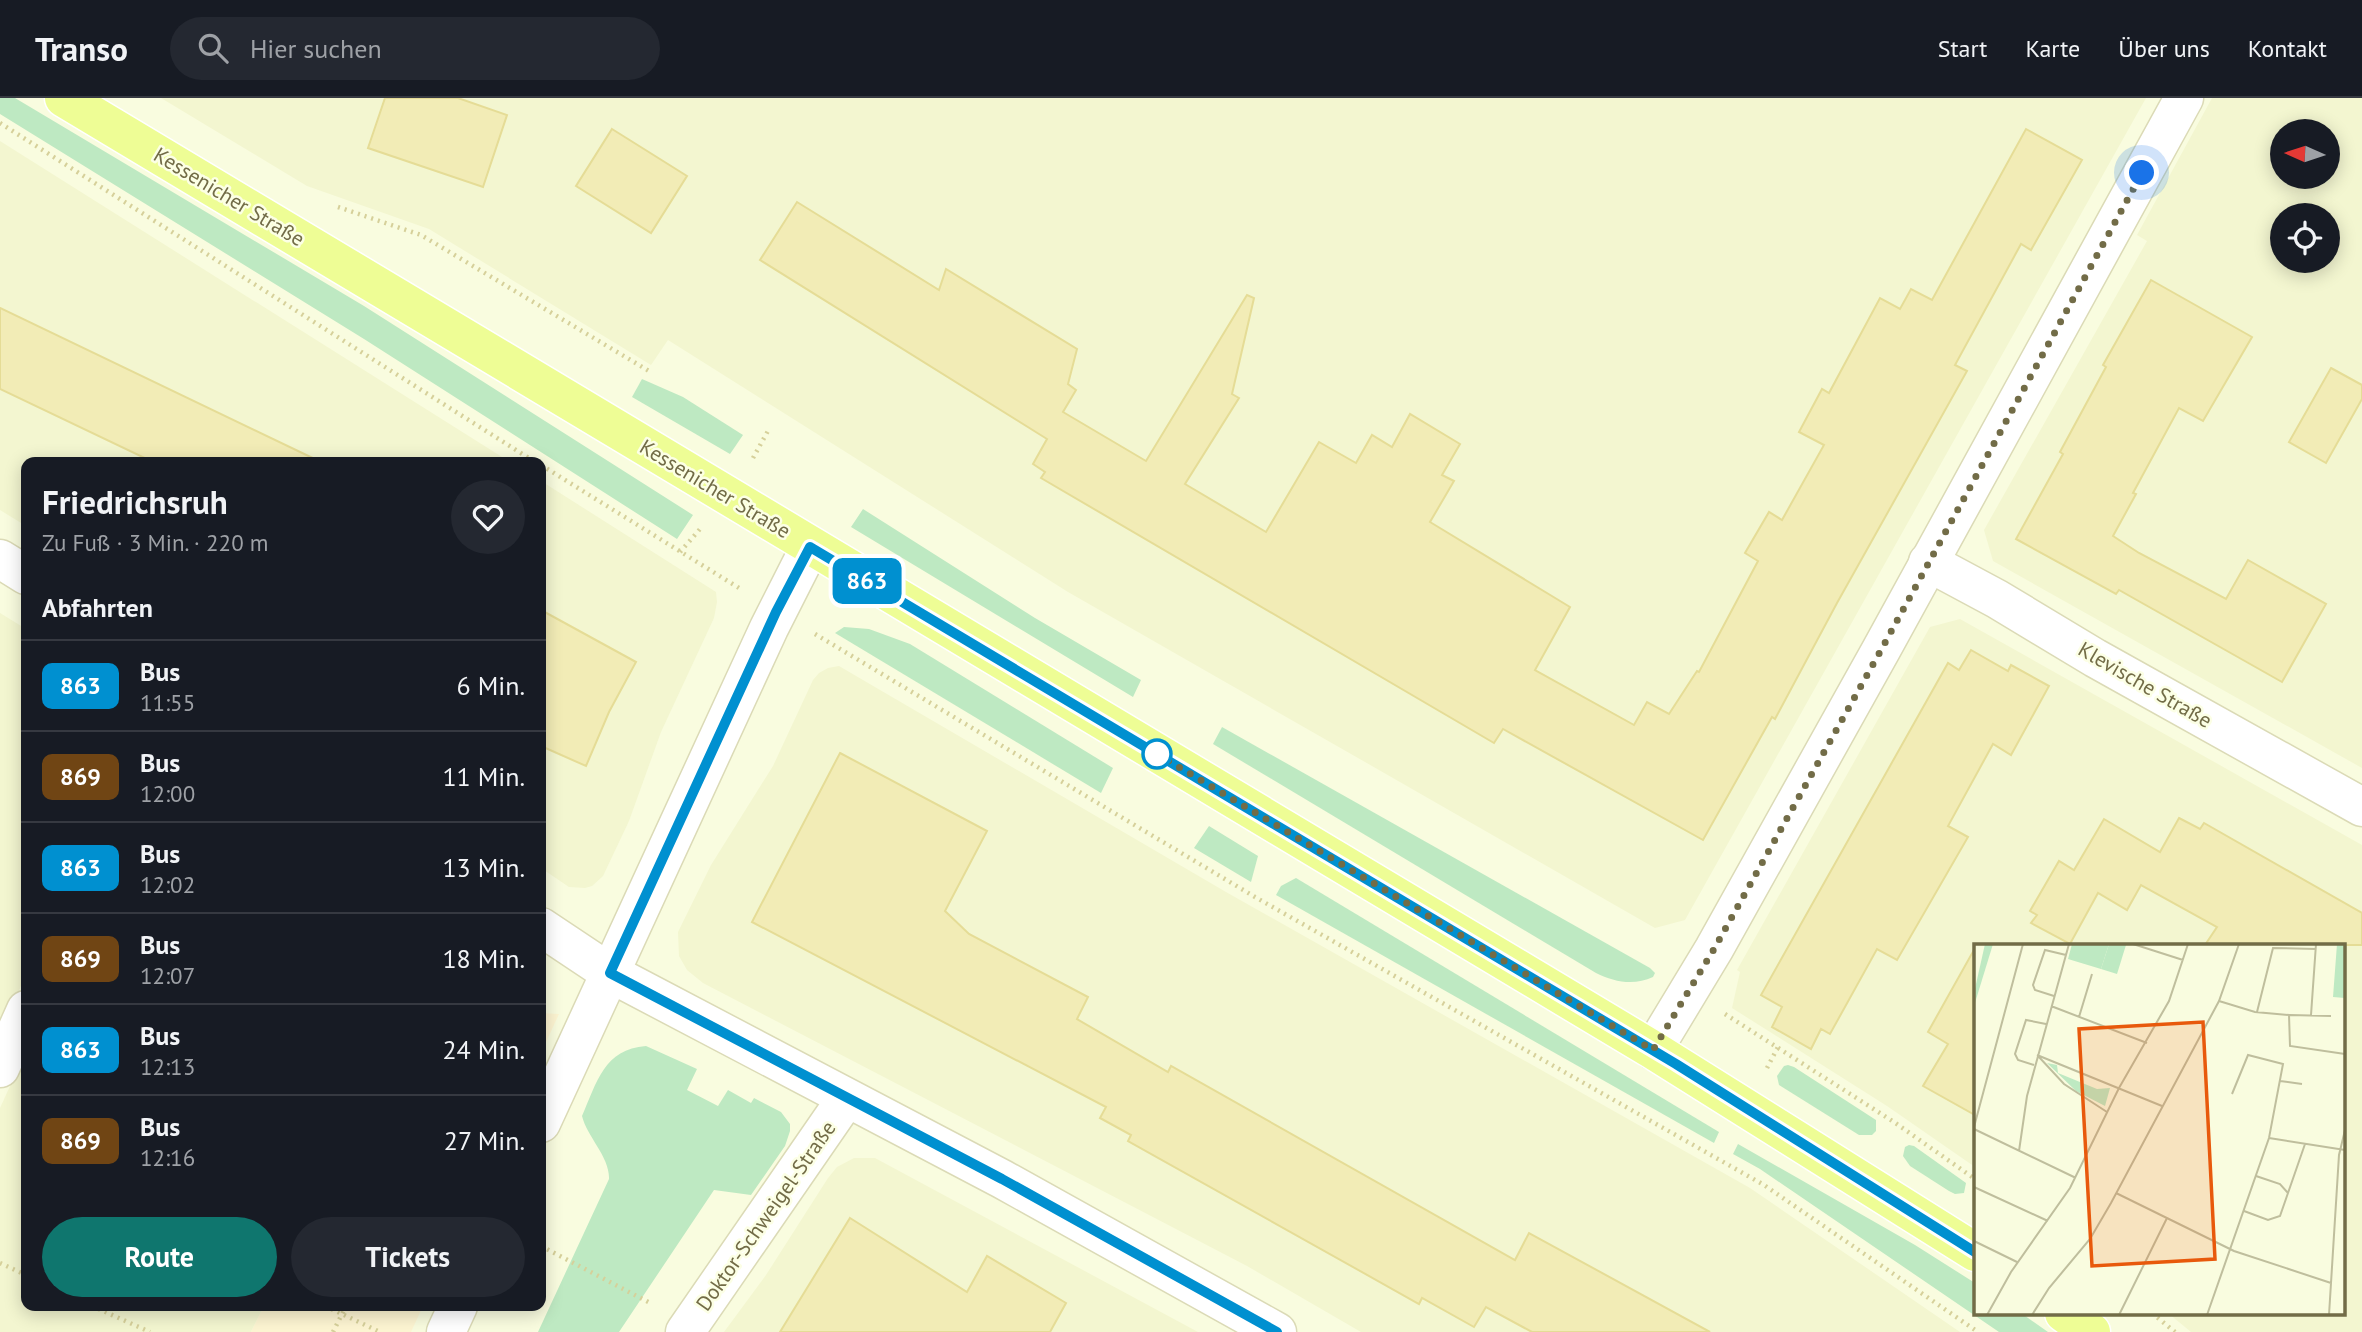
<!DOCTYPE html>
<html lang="de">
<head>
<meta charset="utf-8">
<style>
  :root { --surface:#171b24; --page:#242831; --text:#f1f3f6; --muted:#9ea1a6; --line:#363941; --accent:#0f766e }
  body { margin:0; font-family:"PT Sans",sans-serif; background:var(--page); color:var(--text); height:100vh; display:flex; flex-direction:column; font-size:26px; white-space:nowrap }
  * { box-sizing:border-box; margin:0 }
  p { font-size:23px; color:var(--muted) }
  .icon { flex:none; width:38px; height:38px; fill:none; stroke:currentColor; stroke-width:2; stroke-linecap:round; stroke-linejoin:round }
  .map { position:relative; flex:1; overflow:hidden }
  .panel { position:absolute; left:21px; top:359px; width:525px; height:854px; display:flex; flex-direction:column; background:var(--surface); border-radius:14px; box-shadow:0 4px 18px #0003 }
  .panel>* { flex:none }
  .badge { padding:0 14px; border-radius:10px; font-size:24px; line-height:46px }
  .needle { width:46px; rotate:273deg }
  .fabs { position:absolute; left:2270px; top:21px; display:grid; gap:14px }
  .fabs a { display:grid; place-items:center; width:70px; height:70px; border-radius:50%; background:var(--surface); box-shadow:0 4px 18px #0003; font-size:35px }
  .you { position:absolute; width:35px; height:35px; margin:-18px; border:5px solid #fff; border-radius:50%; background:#1a73e8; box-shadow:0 0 0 10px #1a73e833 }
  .map>.badge { position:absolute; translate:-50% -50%; box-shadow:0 0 0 4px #fff }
  h2 { padding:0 21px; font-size:26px; line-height:63px }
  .round { display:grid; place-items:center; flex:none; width:74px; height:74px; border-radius:37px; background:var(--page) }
  .summary { display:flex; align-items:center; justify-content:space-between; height:119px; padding:0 21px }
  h1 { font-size:33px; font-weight:700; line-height:52px }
  .cta { display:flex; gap:14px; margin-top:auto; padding:14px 21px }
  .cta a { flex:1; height:80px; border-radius:42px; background:var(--accent); color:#fff; font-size:28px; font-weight:700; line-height:80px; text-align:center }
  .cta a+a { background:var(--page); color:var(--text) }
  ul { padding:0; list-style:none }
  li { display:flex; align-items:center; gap:21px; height:91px; padding:0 21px; border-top:2px solid var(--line) }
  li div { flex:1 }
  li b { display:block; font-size:26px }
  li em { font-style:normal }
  li .badge { min-width:77px; font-weight:700; text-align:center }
  header { display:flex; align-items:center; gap:42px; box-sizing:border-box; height:98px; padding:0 35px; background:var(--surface); border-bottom:2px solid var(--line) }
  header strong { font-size:33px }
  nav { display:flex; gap:38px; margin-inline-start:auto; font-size:24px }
  .search { width:490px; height:63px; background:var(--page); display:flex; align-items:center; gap:18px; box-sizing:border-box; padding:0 24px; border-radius:38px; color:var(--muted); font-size:26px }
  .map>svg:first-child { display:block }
  .residential { fill:#f3f6d0; fill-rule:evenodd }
  .commercial { fill:#fdf5d2 }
  .grass { fill:#bee9c2 }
  .building { fill:#f2ecb6; stroke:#e5dc96; stroke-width:2 }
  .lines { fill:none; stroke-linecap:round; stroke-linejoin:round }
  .minor-casing { stroke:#dbdab6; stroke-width:41 }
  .major-casing { stroke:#fff; stroke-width:41 }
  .path { stroke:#d6d09a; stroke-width:4.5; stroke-dasharray:2 5; stroke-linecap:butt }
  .minor { stroke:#fff; stroke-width:38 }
  .major { stroke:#eefd95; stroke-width:38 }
  .line-casing { stroke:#fff; stroke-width:16 }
  .line { stroke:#0090d0; stroke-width:10 }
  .walk { stroke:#726c47; stroke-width:7; stroke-dasharray:0 12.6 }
  .stop-dot { fill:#fff; stroke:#0090d0; stroke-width:3.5 }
  .labels { text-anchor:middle; stroke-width:5; stroke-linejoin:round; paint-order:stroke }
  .street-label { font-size:21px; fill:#726c47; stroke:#fcffe5 }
  .inset-road { fill:none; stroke:#bfbe9d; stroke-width:2 }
  .view { fill:#e8590c; fill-opacity:0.15; stroke:#e8590c; stroke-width:3.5 }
  .inset-edge { fill:none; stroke:#726c47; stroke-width:3.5 }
</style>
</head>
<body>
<header>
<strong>Transo</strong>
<div class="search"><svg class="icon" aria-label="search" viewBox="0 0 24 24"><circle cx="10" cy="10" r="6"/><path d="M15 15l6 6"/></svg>Hier suchen</div>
<nav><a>Start</a><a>Karte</a><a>Über uns</a><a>Kontakt</a></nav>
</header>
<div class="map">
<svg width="2362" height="1234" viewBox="0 0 2362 1234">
  <rect width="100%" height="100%" fill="#f9fcdf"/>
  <!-- residential -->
  <g class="residential">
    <path d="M161,0H2146L1685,822L1655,830L1068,494L668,242L651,267L429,131L307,88Z"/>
    <path d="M2212,0H2362V670L1993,463L1984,432L2147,143L2137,137ZM2282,33H2328V79H2282ZM2282,117H2328V163H2282Z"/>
    <path d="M0,43L510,364H26V428L0,412Z"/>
    <path d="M541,383L716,494L717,504L714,520L661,634L629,723L603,778L592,788L585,790L569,789L541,770Z"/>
    <path d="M0,515L26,531V877L0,934Z"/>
    <path d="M1960,521L2362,747V1234H2191L2168,1215H2343V847H1975V1069L1887,1008L1732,910L1740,874L1737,872L1930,529Z"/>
    <path d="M839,568L1226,794L1750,1090L1960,1234H1361L1247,1168L703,885L687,872L679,858L678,834L711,767L773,668L813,582L819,575L828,570Z"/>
    <path d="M26,953V1208H264L251,1234H0V1010Z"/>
    <path d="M854,1060H875L1198,1234H724L766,1177L828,1080L837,1069Z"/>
  </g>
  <!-- commercial -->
  <g class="commercial">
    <path d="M541,915L559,916L541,955Z"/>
    <path d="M264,1208H423L411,1234H251Z"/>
  </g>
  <!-- grass -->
  <g class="grass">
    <path d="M0,0H15L364,208L693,417L677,441L364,241L0,16Z"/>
    <path d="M642,281L683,299L743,337L730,356L632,299Z"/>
    <path d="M863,411L1035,520L1141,582L1133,599L851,429Z"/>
    <path d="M844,529L869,531L910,546L1113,670L1101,695L835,535Z"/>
    <path d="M1222,629L1650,870L1655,875L1653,879C1634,888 1614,884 1596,875L1213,646Z"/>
    <path d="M1209,728L1258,758L1251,784L1194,750Z"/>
    <path d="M1296,780L1719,1034L1714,1045L1276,797L1281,788Z"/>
    <path d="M646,948L697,971L687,992L718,1008L728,992L751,1005L754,1000L781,1014L790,1026V1033L785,1048L751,1097L714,1092L619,1234H538L609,1081C610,1059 587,1039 582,1018C597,984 604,951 646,948Z"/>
    <path d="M1788,967L1794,969L1876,1022V1033L1872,1037H1859L1779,987L1777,978L1784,968Z"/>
    <path d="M1738,1046L1915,1147L1975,1185V1215H2021L2048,1234H1999L1760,1071L1733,1056Z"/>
    <path d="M1909,1047L1914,1048L1966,1085L1964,1095L1955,1096L1949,1093L1910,1068L1903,1058L1905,1049Z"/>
  </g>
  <!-- building -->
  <g class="building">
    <path d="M385,0H458L507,17L483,89L368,50Z"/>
    <path d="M612,31L687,78L651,135L576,88Z"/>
    <path d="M2026,31L2082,62L2031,152L2021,146L1955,267L1967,273L1837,505L1775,621L1772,619L1703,742L1503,631L1494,645L1041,380L1045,374L1033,366L1047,341L760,162L797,104L939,192L946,171L1077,251L1068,286L1076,292L1063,314L1146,363L1247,197L1254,200L1232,296L1239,300L1185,386L1266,434L1319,344L1356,365L1372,337L1392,349L1410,316L1460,346L1442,377L1454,383L1430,424L1570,509L1535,572L1634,627L1647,604L1669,616L1697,573L1699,574L1758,463L1745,455L1769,414L1782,422L1824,347L1799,334L1822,291L1829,295L1880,200L1900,211L1911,191L1932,202Z"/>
    <path d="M2151,182L2252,239L2203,323L2179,310L2133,395L2136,396L2113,438L2139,455L2226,501L2248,462L2326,506L2282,584L2119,492L2116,496L2016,441L2063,356L2060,354L2106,269L2103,267Z"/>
    <path d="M0,210L321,364H153L0,291Z"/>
    <path d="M2331,270L2362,287V301L2326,365L2289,344Z"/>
    <path d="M541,512L636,564L609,614L586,668L541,648Z"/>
    <path d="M1971,552L2008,573L2011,567L2049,588L2011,657L1993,646L1948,728L1968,739L1897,862L1877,851L1830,936L1821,931L1811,951L1772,929L1782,909L1761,897L1948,565L1959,572Z"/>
    <path d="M840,655L987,733L945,813L969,836L1088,899L1077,921L1168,974L1171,968L1515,1162L1529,1135L1710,1234H1532L1486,1209L1474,1229L1422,1200L1419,1206L1128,1043L1131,1037L1100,1020L1106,1009L752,824Z"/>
    <path d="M2179,720L2200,731L2204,725L2362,815V847H2205L2217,829L2141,787L2127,812L2098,795L2070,846L2031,825L2037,817L2030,813L2059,763L2074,772L2104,721L2160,754Z"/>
    <path d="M1975,850V1017L1923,988L1948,946L1928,934Z"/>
    <path d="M850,1120L967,1194L987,1158L1066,1205L1050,1234H780Z"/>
  </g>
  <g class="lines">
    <defs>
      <g id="minor">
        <path d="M0,461L26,477"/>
        <path d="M1928,464L1997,501L2095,560L2362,709"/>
        <path d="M541,829L610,875L1002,1081L1277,1234"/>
        <path d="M1653,952L1714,851L1881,552L2184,0"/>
        <path d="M0,970L26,912"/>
        <path d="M541,1025L769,530L810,449"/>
        <path d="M446,1234L458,1208"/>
        <path d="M685,1234L846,1001"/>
      </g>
      <g id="major">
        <path d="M64,0L1653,952L1975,1154"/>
        <path d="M2064,1215L2091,1234"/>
      </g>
    </defs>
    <!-- minor casing -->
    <use href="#minor" class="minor-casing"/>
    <!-- major casing -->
    <use href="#major" class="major-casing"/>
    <!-- path -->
    <g class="path">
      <path d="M0,25L535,364"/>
      <path d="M338,109L421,137L649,273"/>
      <path d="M753,360L769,331"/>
      <path d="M541,367L739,490"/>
      <path d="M680,454L700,431"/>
      <path d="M815,536L1255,799L1764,1087L1978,1234"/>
      <path d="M1725,916L1894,1024L1975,1081"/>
      <path d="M1767,970L1778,949"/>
      <path d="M541,1148L652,1206"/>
      <path d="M0,1165L26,1177"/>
      <path d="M92,1208L150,1234"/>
      <path d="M325,1208L380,1234"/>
      <path d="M2152,1215L2175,1234"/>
      <path d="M333,1234L346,1208"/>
    </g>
    <!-- minor -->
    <use href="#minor" class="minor"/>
    <!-- major -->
    <use href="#major" class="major"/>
  </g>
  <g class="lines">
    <defs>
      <path id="line" d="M1277,1234L1002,1081L610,875L776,514L810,449L1676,966L1975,1154"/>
    </defs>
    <!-- line casing -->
    <use href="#line" class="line-casing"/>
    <!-- line -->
    <use href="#line" class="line"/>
    <!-- walk -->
    <path class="walk" d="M1157,656L1152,653L1653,952L1714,851L1881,552L2142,75"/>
  </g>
  <!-- markers -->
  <circle class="stop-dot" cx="1157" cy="656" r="14"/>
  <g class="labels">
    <!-- street labels -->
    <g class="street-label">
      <text transform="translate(229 99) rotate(31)" y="7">Kessenicher Straße</text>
      <text transform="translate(715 391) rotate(31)" y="7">Kessenicher Straße</text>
      <text transform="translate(2145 587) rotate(30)" y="7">Klevische Straße</text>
      <text transform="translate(766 1118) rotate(-55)" y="7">Doktor-Schweigel-Straße</text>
    </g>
  </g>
  <!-- overview -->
  <g transform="translate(1974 846)">
    <rect width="371" height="371" fill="#f9fcdf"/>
    <path d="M98,0H135L127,25L94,15ZM363,0H371V54L359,53ZM73,119L83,121L84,129L123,145L136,144L131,162L102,147Z" fill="#bee9c2"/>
    <path d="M135,0L152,1L143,30L127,25Z" fill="#bee9c2"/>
    <path d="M11,0H19L0,62V49Z" fill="#bee9c2"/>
    <path class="inset-road" d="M159,0L209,16M80,52L61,46L59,41L71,6L92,11M245,57L281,68L315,71L316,102L371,110M77,62L173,99M283,68L299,4L342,5M316,71L357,72M337,71L342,0M105,73L118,30M63,111L188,162M65,113L90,140L133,168M60,121L44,116L41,110L52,76L72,80M306,137L328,140M0,183L49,0M0,185L102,234M295,194L371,206M45,207L53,152L95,0M282,232L306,240L314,249M0,243L74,277M142,249L260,307L357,339M270,267L294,276L306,272L331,200M0,297L43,318M13,371L37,328L96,244L145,144L195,57L214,0M58,371L75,344L116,295L137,259L245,57L265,0M145,371L193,274M233,371L295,194L309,120L274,111L258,150M355,371L365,211L371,186"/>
    <path class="view" d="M229,78L241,315L118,322L105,85Z"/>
    <rect width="371" height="371" class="inset-edge"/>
  </g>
</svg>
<div class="fabs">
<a><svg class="needle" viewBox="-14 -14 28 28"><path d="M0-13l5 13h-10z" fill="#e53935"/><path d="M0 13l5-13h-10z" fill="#9ea1a6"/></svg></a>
<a><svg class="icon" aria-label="locate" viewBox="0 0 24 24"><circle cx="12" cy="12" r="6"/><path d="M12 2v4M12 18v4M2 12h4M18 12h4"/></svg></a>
</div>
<div class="you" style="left:2142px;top:75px"></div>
<b class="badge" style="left:867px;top:483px;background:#0090d0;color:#fff">863</b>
<section class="panel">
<div class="summary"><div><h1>Friedrichsruh</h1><p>Zu Fuß · 3 Min. · 220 m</p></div><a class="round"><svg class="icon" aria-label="heart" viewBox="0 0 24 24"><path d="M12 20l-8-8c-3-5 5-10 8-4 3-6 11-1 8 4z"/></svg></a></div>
<h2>Abfahrten</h2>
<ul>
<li><span class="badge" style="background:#0090d0;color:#fff">863</span><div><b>Bus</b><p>11:55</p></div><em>6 Min.</em></li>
<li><span class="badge" style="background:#704514;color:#fff">869</span><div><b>Bus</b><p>12:00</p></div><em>11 Min.</em></li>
<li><span class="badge" style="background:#0090d0;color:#fff">863</span><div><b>Bus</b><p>12:02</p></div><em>13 Min.</em></li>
<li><span class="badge" style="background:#704514;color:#fff">869</span><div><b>Bus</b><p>12:07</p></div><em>18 Min.</em></li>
<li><span class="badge" style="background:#0090d0;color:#fff">863</span><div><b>Bus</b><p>12:13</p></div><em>24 Min.</em></li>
<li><span class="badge" style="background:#704514;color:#fff">869</span><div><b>Bus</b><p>12:16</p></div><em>27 Min.</em></li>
</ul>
<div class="cta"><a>Route</a><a>Tickets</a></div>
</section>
</div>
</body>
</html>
